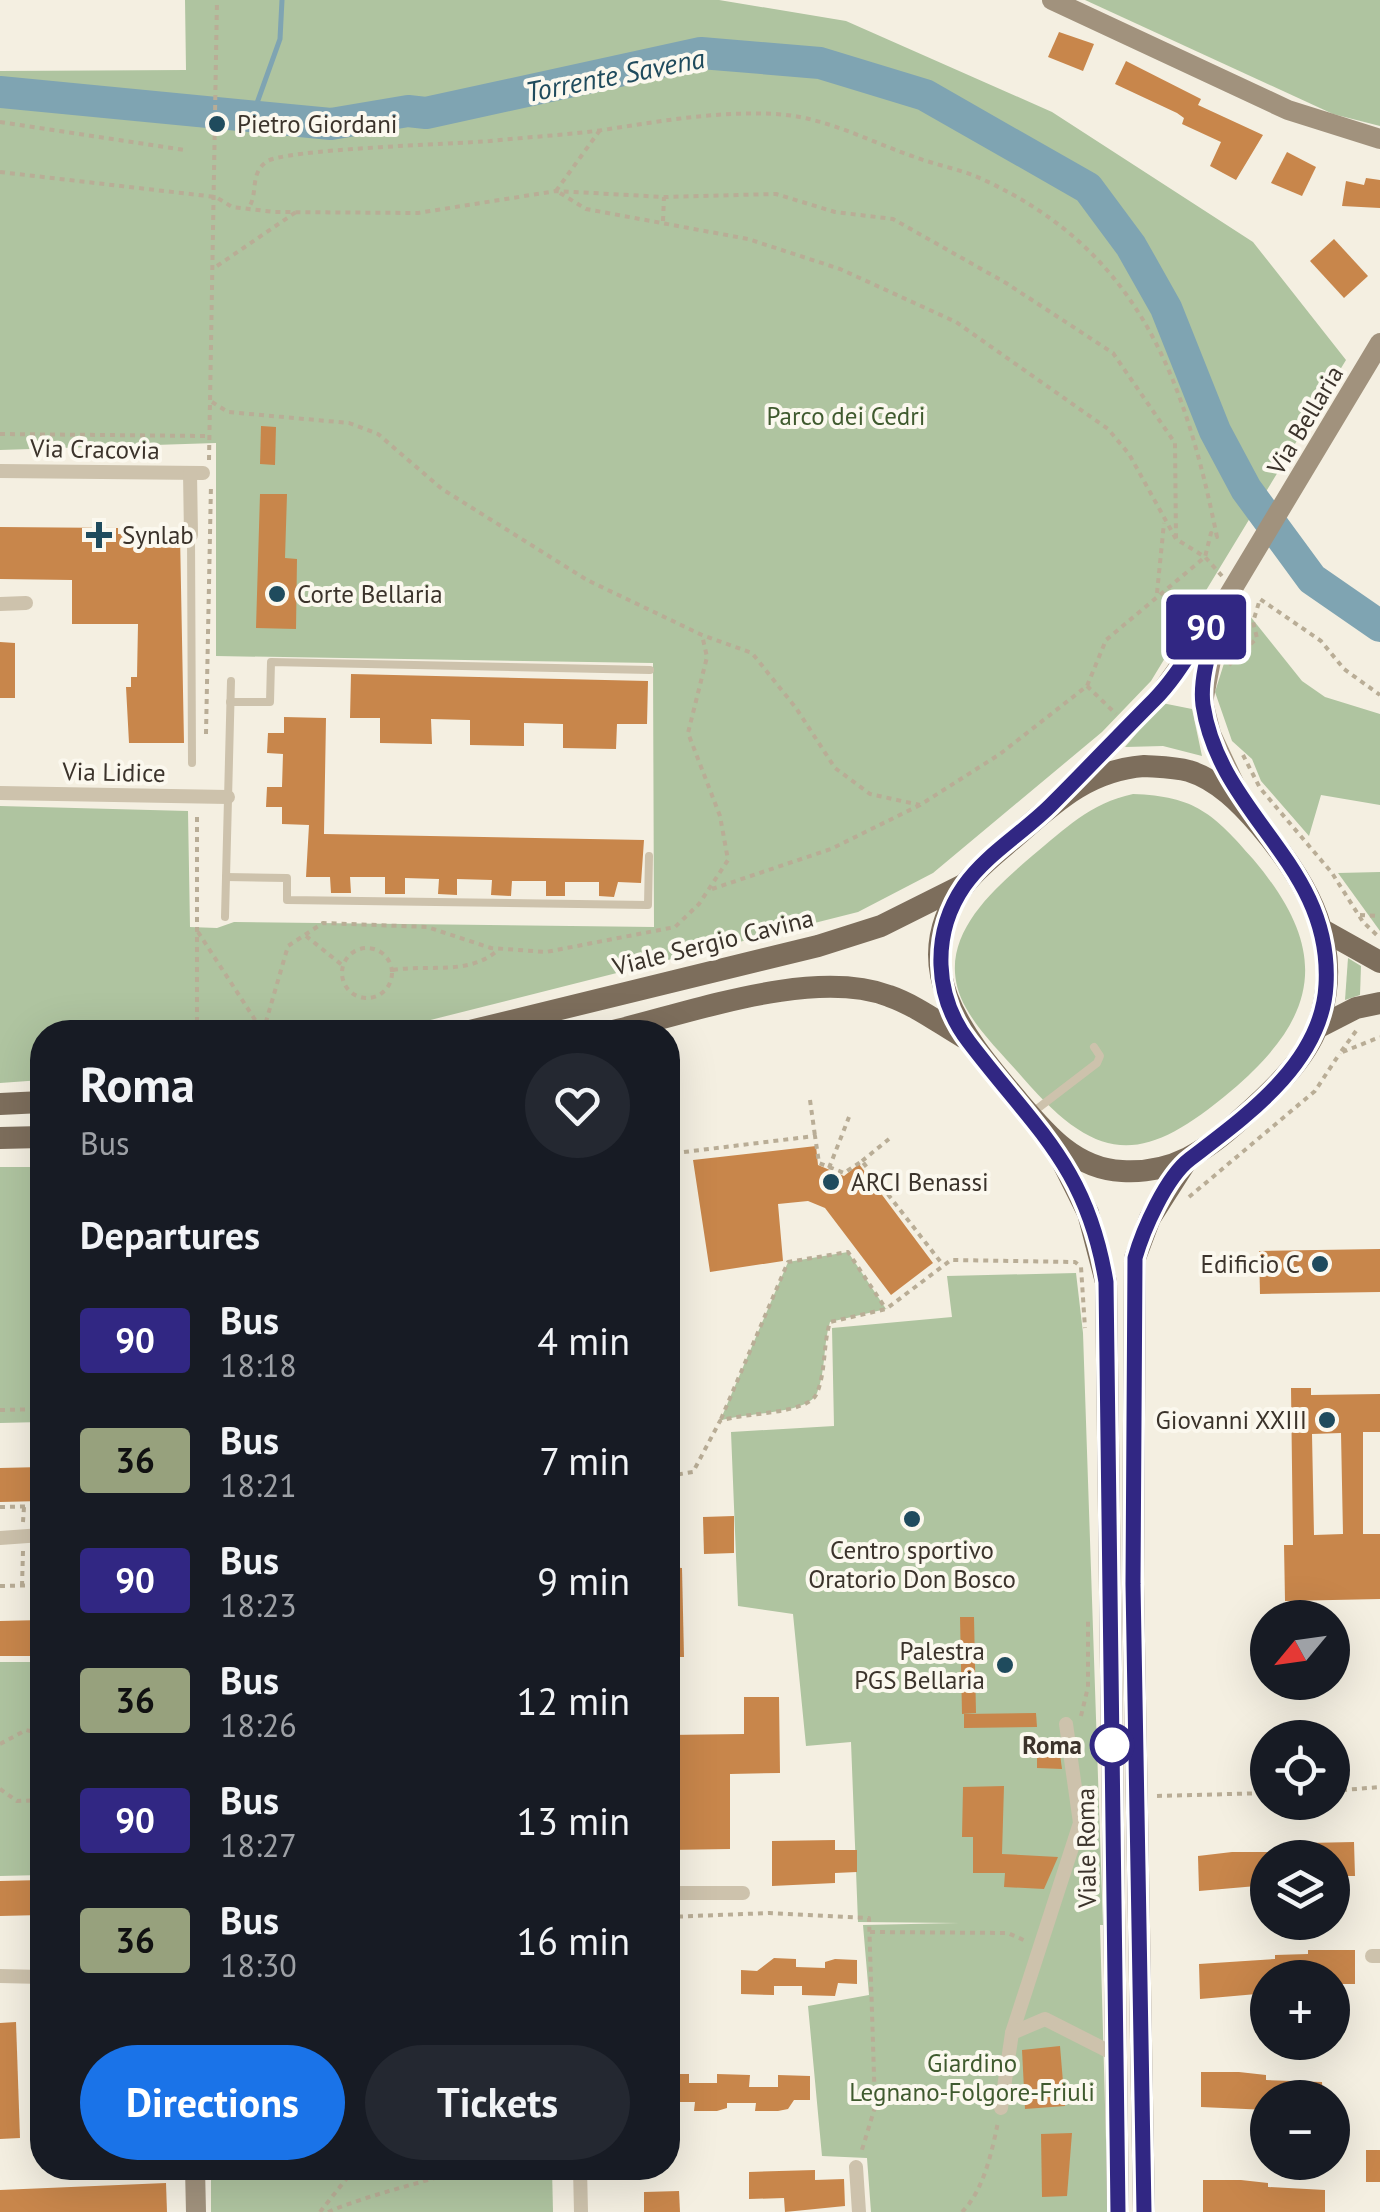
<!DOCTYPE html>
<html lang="en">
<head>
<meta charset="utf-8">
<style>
  :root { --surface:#171b24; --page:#242831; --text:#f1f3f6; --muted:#9ea1a6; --accent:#1a73e8 }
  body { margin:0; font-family:"PT Sans",sans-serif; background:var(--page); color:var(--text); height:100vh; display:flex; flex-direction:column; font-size:38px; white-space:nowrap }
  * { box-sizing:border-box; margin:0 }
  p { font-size:32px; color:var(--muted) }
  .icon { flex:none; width:55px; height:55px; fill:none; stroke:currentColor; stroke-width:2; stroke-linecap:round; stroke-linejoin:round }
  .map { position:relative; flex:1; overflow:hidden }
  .drawer { position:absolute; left:30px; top:1020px; width:650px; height:1160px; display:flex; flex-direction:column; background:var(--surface); border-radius:40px; box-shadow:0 10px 40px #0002 }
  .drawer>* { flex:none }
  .badge { padding:0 20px; border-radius:8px; font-size:35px; line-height:65px }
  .needle { width:65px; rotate:241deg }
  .controls { position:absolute; left:1250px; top:1600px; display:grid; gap:20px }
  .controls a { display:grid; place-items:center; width:100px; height:100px; border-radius:50%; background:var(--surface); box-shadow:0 10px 40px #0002; font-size:50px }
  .map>.badge { position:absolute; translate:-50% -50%; box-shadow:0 0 0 5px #fff }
  h2 { padding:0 50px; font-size:38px; line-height:90px }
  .round { display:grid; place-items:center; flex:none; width:105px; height:105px; border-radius:52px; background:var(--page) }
  .summary { display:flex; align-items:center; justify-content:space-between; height:170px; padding:0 50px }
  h1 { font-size:48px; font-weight:700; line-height:75px }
  .cta { display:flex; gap:20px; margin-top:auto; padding:20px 50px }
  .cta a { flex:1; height:115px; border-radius:60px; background:var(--accent); color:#fff; font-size:40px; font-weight:700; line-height:115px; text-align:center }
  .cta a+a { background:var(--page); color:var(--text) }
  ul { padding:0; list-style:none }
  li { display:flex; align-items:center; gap:30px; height:120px; padding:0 50px }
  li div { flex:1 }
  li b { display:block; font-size:38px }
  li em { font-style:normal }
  li .badge { min-width:110px; font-weight:700; text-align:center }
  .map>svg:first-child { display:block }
  .green { fill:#afc4a0; fill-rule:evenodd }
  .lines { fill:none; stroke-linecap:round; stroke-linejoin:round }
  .stream { stroke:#7fa4b2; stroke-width:5 }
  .river { stroke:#7fa4b2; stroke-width:32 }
  .building { fill:#c8864b; fill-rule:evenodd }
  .path { stroke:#b9ad96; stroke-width:4; stroke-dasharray:5 5; stroke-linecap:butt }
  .lane { stroke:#cdc2ac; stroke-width:8 }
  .street { stroke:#cdc2ac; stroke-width:14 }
  .secondary { stroke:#a1927d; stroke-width:20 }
  .primary { stroke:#7d6e5c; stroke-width:22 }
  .line-casing { stroke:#fff; stroke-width:22 }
  .line { stroke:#312783; stroke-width:15 }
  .poi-dot { fill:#1f4b5d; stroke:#fbf8ee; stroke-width:4 }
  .stop-dot { fill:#fff; stroke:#312783; stroke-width:5 }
  .labels { text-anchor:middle; stroke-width:8; stroke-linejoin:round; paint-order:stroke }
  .poi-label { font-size:25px; fill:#3b332b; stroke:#fbf8ee; text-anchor:start }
  .park-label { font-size:25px; fill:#3f5a2e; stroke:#fbf8ee }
  .street-label { font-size:25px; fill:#3b332b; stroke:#fbf8ee }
  .stop-label { font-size:25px; font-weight:bold; fill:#3b332b; stroke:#fbf8ee; text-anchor:end }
  .water-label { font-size:28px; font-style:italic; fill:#1f4b5d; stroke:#fbf8ee }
</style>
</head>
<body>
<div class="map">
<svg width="1380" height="2212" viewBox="0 0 1380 2212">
  <rect width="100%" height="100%" fill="#f4efe1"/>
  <!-- green -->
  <g class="green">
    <path d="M185,0H719L846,21L1052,112L1253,242L1346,360L1151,681L1102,732L933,873L858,912L383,1032H42V1080L0,1083V806L188,811L190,927L217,928L234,922L654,927L653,663L216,656V443L0,450V71L186,70ZM855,75L925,95L995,135H994Z"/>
    <path d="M1085,0H1380V126L1333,114Z"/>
    <path d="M1242,606L1302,681L1325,697L1380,714V805L1321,795L1309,836L1261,781L1252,759L1232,741L1215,692Z"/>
    <path d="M1162,703L1192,709L1202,756L1163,746L1125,747Z"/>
    <path d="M1133,794C1195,796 1214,814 1253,859C1330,950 1321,1015 1231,1091C1144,1164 1100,1167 1023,1078C1004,1056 980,1033 966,1008C930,944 989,893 1032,856C1065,829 1090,803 1133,794Z"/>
    <path d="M1380,872V931L1338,873Z"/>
    <path d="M1348,958L1361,966L1360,995L1345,1000Z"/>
    <path d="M0,1167H42V1422L0,1423Z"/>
    <path d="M848,1252L886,1309L830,1322C823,1344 826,1371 817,1393C808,1415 744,1412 720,1421L788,1262Z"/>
    <path d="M1076,1273L1083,1333L1103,1925H1100L1108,2212H871L867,2158L822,2156L808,2006L869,1995L863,1925L959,1923L858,1922L851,1742L806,1746L793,1614L738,1606L731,1432L834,1426L832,1328L952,1317L947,1276Z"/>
    <path d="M0,1662H42V1875L0,1876Z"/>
    <path d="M211,2168H552L553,2212H211Z"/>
  </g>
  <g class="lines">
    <!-- stream -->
    <path class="stream" d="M252,117L280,39L282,0"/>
    <!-- river -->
    <path class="river" d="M0,92L331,124L408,111L426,113L701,53L820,63L925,95L1088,188L1131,246L1166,308L1215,431L1246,489L1312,579L1380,626"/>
  </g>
  <!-- building -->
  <g class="building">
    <path d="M1059,32L1094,44L1083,71L1048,57Z"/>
    <path d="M1126,61L1201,99L1198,105L1263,135L1236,180L1210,166L1221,142L1182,124L1184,118L1177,113L1115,84Z"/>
    <path d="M1287,152L1316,167L1302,196L1271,183Z"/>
    <path d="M1366,178L1380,180V208L1342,206L1346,181L1364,185Z"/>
    <path d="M1334,239L1368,276L1344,298L1310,261Z"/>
    <path d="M261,426L276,427L275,465L260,464Z"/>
    <path d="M260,494H287L285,558L297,559L296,629L256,628Z"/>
    <path d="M0,527L118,528V534L180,535L184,743H129L126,687H131V677H137L138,624H72V580L0,579Z"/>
    <path d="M0,642L15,643V698H0Z"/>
    <path d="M351,674L648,681L647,724H617L616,749L563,748V724L524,723V746L470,745V720L431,719L432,744L380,743V718H350Z"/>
    <path d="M284,717L326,718L324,834L644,840L641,883L618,882L614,897L599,896V882H565V896H546V881H512L511,896L491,895L492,880L457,879V895L438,894L439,879L405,878V894H385V877H350L351,893H331L330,877H306L309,825L282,824V807H266L267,787H282L283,754L267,753L268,733H284Z"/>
    <path d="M816,1146L818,1165L844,1176L859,1164L933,1263L891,1295L825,1208L808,1201L778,1204L783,1261L710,1272L693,1160Z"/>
    <path d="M1380,1249V1292L1260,1294L1259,1251Z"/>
    <path d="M1291,1388H1311V1395L1380,1394V1432H1363V1534H1380V1599L1285,1601L1284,1545H1293ZM1341,1433L1343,1534L1314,1535L1312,1434Z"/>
    <path d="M42,1467V1501L0,1502V1468Z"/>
    <path d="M734,1516V1553L704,1554L703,1517Z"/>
    <path d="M668,1567L682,1568L684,1657H668Z"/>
    <path d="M960,1617H974L976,1713L962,1714Z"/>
    <path d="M42,1620V1656H0V1621Z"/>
    <path d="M744,1697H779L780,1773L730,1774V1849L668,1850V1735L744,1734Z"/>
    <path d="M1036,1713L1037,1727L964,1728V1714Z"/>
    <path d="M1037,1754H1060L1062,1769L1037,1768Z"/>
    <path d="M1004,1786L1002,1854L1058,1857L1044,1889L1004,1887L1005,1873H973V1837H962L963,1787Z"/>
    <path d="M835,1840V1850H857V1872L835,1873V1883L772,1886V1841Z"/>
    <path d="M1354,1842L1355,1876H1332V1858H1307V1843Z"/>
    <path d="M1232,1852H1268V1885L1199,1891L1198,1856Z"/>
    <path d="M42,1880V1915L0,1916V1881Z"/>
    <path d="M1308,1950H1355V1984H1332V1978H1268V1993L1200,1999L1199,1964L1275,1959V1955L1308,1954Z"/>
    <path d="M774,1958L796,1959V1967L825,1968V1962L835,1959L857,1960V1984L838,1983L835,1996L802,1995V1986H774V1995L741,1994V1970L757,1971Z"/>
    <path d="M16,2022L20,2138L0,2139V2023Z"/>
    <path d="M1060,2046L1065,2106L1025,2109L1022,2050Z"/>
    <path d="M1201,2072H1239L1266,2075V2080L1322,2082L1323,2098H1268V2110L1201,2107Z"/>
    <path d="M668,2074H689V2083H717V2074L750,2075L749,2087H778V2075L810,2076V2100H794L788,2109L778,2111H755L756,2103H727V2108L717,2111H694L695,2102H668Z"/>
    <path d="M1072,2133L1067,2196L1042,2197L1041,2134Z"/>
    <rect x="1366" y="2150" width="14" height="32"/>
    <path d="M815,2170V2180L844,2179L845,2206L785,2212L784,2198L749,2199V2172Z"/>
    <path d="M1203,2180H1241L1268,2183V2187L1325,2190V2212H1203Z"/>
    <path d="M166,2183L167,2212H0V2190Z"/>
    <path d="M679,2191L680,2212H644V2192Z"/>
  </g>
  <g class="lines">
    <!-- path -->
    <g class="path">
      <path d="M0,122L184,150"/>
      <path d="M0,172L216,197L232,207L275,212L418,213L556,191L664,197L776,194L835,212L893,219L1006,283L1113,353L1175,443L1176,539"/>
      <path d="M556,191L600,130"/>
      <path d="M560,193L586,209L748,239L840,269L956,322L1108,429L1129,454L1176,539L1205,557L1222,576"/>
      <path d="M663,221L664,197"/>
      <path d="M217,266L296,212"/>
      <path d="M212,402L228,412L349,423L378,434L442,489L587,580L702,635L752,653L796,708L835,768L870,794L920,805L1000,754L1087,686L1106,640L1205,557L1211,533L1217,537C1185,380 1140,252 984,180C961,169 935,165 912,156C866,140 825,117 776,114C716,111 661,121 603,130C566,135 528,137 490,141C455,144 282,149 266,162C249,175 259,193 248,209"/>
      <path d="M0,434L207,436"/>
      <path d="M209,460L217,0"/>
      <path d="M1157,593L1164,523"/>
      <path d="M1229,665L1257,638L1253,622L1260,599L1321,641L1344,669L1380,695"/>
      <path d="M1087,686L1116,714"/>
      <path d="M206,734L211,484"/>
      <path d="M1243,755L1260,788L1332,873L1363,922L1380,938"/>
      <path d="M712,889L831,849L920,805"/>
      <path d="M1360,915L1380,916"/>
      <path d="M198,932L263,1032"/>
      <path d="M306,936L342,965"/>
      <circle cx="367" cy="973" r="25"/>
      <path d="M393,970C428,964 469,976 498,950"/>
      <path d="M1356,1031L1340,1053L1380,1037"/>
      <path d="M197,1032V812"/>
      <path d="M263,1032L288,946L323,923L427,927L491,948L546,952L675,927L699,904L728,860L720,816L688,733L707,657L702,635"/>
      <path d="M810,1100L815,1136"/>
      <path d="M684,1152L815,1136L819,1163L844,1173L862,1161L943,1265"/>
      <path d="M862,1161L889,1139"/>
      <path d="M829,1168L849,1117"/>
      <path d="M1189,1197L1315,1091L1340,1053"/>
      <path d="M0,1410L42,1409"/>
      <path d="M721,1419L788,1262L848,1252L886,1309"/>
      <path d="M668,1476L693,1472L720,1421C744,1412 808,1415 817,1393C826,1371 823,1344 830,1322L886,1309L951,1260L1075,1262L1081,1267L1085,1328"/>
      <path d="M0,1507L42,1506"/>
      <path d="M23,1522L24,1507"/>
      <path d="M0,1586L42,1585"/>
      <path d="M22,1586L23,1551"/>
      <path d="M1081,1716L1088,1687V1617"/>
      <path d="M0,1744L26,1730L42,1734"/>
      <path d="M0,1789L17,1801L42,1800"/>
      <path d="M1332,1791L1380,1787"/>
      <path d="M1157,1796L1268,1793"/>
      <path d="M668,1917L769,1913L869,1918L875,2107L861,2153"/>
      <path d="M870,1932L1008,1933L1028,1942"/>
      <path d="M320,2212L355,2168"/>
      <path d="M328,2212C373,2193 420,2184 466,2168"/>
      <path d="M962,2212C984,2190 992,2151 998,2122"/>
    </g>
    <!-- lane -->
    <g class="lane">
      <path d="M191,535L192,763"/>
      <path d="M230,702H270L271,662L650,670"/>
      <path d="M226,877L287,878V900L648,905L649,856"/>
      <path d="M225,917L231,681"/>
      <path d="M1033,1112L1097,1063L1100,1056L1094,1047"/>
    </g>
    <!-- street -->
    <g class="street">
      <path d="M0,471L203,473"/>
      <path d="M190,473L191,535"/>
      <path d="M0,604L26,603"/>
      <path d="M0,793L228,797"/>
      <path d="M0,1538L42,1535"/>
      <path d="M668,1893H743"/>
      <path d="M1372,1956H1380"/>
      <path d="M0,1976L42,1977"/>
      <path d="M1012,2033L1080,1823L1066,1724"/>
      <path d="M1001,2108L1012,2033L1045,2019L1116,2055"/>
      <path d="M856,2167L859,2212"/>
      <path d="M580,2168L581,2212"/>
    </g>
    <!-- secondary -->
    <g class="secondary">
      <path d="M1052,0L1288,110L1380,139"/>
      <path d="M1220,613L1203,702L1211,734L1244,804"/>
      <path d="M1062,793L1158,696L1221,608L1380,343"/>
      <path d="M195,2168L196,2212"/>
    </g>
    <!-- primary -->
    <g class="primary">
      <path d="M1144,766C1159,767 1175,767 1189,771C1218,780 1241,804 1260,826C1309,884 1345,946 1318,1025C1305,1061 1270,1093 1242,1118C1206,1151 1173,1174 1122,1171C1076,1169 1047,1135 1019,1102C967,1040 901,966 966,883C981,864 1003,848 1021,832C1059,798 1092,770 1144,766Z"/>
      <path d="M1321,929L1380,962"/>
      <path d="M1317,1028L1356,1008L1380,1003"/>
      <path d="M466,1032L818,946L881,926L965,884"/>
      <path d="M609,1032C687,1014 812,967 889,996C915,1005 939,1023 963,1037"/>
      <path d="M0,1104L42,1102"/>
      <path d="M0,1138L42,1137"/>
      <path d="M1055,1147L1088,1213L1106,1282L1118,2212"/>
      <path d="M1144,2212L1133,1584L1135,1258L1150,1218L1187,1160"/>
    </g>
  </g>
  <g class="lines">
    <defs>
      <path id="line" d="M1118,2212L1106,1282C1087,1166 1035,1129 969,1042C934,997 931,934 964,886C986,854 1026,831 1053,803C1087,769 1120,734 1154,700C1180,674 1198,637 1221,608C1214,637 1199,675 1203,705C1220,817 1333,864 1326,985C1322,1063 1246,1116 1190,1159C1166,1177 1143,1230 1135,1258L1133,1584L1144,2212"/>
    </defs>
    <!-- line casing -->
    <use href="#line" class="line-casing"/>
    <!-- line -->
    <use href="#line" class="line"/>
  </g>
  <!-- markers -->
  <g class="poi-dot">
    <circle cx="217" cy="124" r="10"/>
    <path d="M94 520h10v10h10v10h-10v10h-10v-10h-10v-10h10z"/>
    <circle cx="277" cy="594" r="10"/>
    <circle cx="831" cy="1182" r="10"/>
    <circle cx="1320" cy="1264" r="10"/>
    <circle cx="1327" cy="1420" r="10"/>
    <circle cx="912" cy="1519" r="10"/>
    <circle cx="1005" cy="1665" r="10"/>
  </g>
  <circle class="stop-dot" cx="1112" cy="1745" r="20"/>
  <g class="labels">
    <!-- poi labels -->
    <g class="poi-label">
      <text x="237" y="133">Pietro Giordani</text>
      <text x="122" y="544">Synlab</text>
      <text x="297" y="603">Corte Bellaria</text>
      <text x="851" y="1191">ARCI Benassi</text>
      <text x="1300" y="1273" text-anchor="end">Edificio C</text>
      <text x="1307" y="1429" text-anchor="end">Giovanni XXIII</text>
      <text x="912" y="1559" text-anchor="middle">Centro sportivo<tspan x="912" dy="29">Oratorio Don Bosco</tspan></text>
      <text x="985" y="1660" text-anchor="end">Palestra<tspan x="985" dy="29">PGS Bellaria</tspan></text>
    </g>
    <!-- park labels -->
    <g class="park-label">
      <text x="846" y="425">Parco dei Cedri</text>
      <text x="972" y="2072">Giardino<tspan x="972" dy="29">Legnano-Folgore-Friuli</tspan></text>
    </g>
    <!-- street labels -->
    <g class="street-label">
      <text transform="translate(1305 420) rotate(-59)" y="9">Via Bellaria</text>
      <text transform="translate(95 449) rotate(1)" y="9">Via Cracovia</text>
      <text transform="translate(114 772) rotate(1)" y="9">Via Lidice</text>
      <text transform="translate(713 942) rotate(-14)" y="9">Viale Sergio Cavina</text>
      <text transform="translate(1086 1848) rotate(-91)" y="9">Viale Roma</text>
    </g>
    <!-- stop labels -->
    <g class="stop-label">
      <text x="1082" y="1754">Roma</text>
    </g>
    <!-- water labels -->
    <g class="water-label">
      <text transform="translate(615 75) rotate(-11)" y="10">Torrente Savena</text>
    </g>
  </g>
</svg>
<div class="controls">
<a><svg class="needle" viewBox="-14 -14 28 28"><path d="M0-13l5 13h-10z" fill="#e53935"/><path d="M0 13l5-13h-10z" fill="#9ea1a6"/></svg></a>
<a><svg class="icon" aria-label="locate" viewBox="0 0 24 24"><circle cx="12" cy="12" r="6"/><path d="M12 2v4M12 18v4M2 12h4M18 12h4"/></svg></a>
<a><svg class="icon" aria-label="layers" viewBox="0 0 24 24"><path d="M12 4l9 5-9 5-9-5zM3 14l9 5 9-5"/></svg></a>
<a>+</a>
<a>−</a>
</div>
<b class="badge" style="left:1206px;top:627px;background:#312783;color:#fff">90</b>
<section class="drawer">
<div class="summary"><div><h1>Roma</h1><p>Bus</p></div><a class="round"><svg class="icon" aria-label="heart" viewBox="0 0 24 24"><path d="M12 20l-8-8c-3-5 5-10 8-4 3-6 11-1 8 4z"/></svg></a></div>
<h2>Departures</h2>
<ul>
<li><span class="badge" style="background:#312783;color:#fff">90</span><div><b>Bus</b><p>18:18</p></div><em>4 min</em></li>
<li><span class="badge" style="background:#97a17d;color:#111">36</span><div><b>Bus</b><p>18:21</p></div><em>7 min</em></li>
<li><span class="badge" style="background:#312783;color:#fff">90</span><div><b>Bus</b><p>18:23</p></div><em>9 min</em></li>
<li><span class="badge" style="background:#97a17d;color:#111">36</span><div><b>Bus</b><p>18:26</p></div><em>12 min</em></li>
<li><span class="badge" style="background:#312783;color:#fff">90</span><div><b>Bus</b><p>18:27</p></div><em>13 min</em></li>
<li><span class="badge" style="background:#97a17d;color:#111">36</span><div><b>Bus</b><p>18:30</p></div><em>16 min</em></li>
</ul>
<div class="cta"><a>Directions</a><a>Tickets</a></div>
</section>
</div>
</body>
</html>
